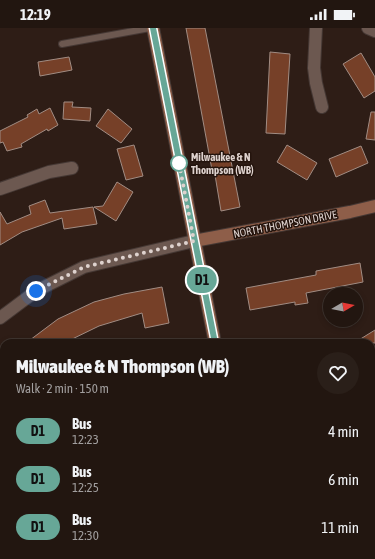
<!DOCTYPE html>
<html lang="en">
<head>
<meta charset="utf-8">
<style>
  :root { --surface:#221610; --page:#2a1f19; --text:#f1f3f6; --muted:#a29f9f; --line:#3f3530 }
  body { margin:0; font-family:"Asap Condensed",sans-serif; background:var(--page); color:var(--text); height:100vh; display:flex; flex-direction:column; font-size:15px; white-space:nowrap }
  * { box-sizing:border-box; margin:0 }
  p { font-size:13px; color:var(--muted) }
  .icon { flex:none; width:22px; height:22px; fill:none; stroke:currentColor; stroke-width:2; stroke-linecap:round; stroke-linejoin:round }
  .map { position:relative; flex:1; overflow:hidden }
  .drawer { position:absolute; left:0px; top:311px; width:375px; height:220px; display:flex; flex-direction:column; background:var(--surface); border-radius:12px 12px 0 0; box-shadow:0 2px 6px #0003,0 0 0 1px var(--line) }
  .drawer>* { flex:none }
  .badge { padding:0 8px; border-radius:13px; font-size:14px; line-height:26px }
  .needle { width:26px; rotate:80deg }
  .buttons { position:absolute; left:323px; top:259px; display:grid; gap:8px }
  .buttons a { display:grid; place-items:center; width:40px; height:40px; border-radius:50%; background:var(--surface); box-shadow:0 2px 6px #0003,0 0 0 1px var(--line); font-size:20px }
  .you { position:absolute; width:20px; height:20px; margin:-10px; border:3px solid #fff; border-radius:50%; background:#1a73e8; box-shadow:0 0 0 6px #1a73e833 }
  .map>.badge { position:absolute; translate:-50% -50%; box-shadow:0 0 0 2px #fff }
  .round { display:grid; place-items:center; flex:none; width:42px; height:42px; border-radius:21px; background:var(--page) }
  .summary { display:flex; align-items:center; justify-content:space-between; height:68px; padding:0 16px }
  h1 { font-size:19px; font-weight:800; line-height:30px }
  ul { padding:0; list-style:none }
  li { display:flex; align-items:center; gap:12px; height:48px; padding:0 16px }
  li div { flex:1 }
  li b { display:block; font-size:15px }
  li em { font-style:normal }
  li .badge { min-width:44px; font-weight:700; text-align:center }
  .status { display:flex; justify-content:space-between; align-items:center; height:28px; padding:0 20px; background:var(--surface); direction:ltr }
  .status svg { height:11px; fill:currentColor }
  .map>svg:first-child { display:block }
  .building { fill:#764028; stroke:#a18c83 }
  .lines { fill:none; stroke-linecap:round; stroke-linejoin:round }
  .lane-casing { stroke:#453834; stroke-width:8 }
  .street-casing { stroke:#453834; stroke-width:14 }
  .secondary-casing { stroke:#453834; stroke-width:14 }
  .lane { stroke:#6c5850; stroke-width:6 }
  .street { stroke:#6c5850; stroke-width:12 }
  .secondary { stroke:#8e5e49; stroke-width:12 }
  .line-casing { stroke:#fff; stroke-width:9 }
  .line { stroke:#67a797; stroke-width:6 }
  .walk { stroke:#ded2ce; stroke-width:4; stroke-dasharray:0 7.2 }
  .stop-dot { fill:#fff; stroke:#67a797; stroke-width:2 }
  .labels { text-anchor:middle; stroke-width:3; stroke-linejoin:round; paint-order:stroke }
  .stop-label { font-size:11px; font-weight:bold; fill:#ded2ce; stroke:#24140d; text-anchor:start }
  .street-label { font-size:11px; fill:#ded2ce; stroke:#24140d }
</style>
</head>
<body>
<div class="status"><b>12:19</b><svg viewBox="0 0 49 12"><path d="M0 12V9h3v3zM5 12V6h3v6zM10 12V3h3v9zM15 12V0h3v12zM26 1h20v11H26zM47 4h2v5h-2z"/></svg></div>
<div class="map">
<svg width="375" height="531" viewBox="0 0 375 531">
  <rect width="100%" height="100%" fill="#2e1d16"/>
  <!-- building -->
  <g class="building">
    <path d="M186,0H205L240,179L221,183L214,141L212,142Z"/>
    <path d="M270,24L290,26L285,106L266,105Z"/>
    <path d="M361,25L375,49V63L364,70L343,36Z"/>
    <path d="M69,29L72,42L40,48L38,34Z"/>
    <path d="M64,74H73L72,79L91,80L90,93L63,91Z"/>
    <path d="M50,80L58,97L48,103L47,101L21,116L22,119L7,123L3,114L0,115V103L28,89L27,87L37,81L39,86Z"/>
    <path d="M108,81L132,101L121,115L96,98Z"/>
    <path d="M371,84H375V112L366,111Z"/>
    <path d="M134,117L143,148L126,152L117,121Z"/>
    <path d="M287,117L317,135L307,152L277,134Z"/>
    <path d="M361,118L368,135L336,149L329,131Z"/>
    <path d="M117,154L133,164L116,193L94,179L103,178Z"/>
    <path d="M45,172L50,185L93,179L97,196L64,201L62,190L22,204L0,217V184L7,196L31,186L29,178Z"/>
    <path d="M360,235L363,254L306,265L308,275L295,277V274L250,282L246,260L316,247V243Z"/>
    <path d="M162,259L169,295L145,300L142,285L99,298L64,315H26L58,291L94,274L124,266Z"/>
    <path d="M375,302V315H354Z"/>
  </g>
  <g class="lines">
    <defs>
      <path id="lane" d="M62,16L150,0"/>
      <g id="street">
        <path d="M316,0L314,40L316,55L322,79"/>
        <path d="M368,0L375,3"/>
        <path d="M0,161L49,144L72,140"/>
        <path d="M0,290L36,263L84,239L194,213"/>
        <path d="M371,364L375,361"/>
        <path d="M0,495L4,494"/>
      </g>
      <g id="secondary">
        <path d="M153,0L215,315"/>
        <path d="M194,213L350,184L375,178"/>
        <path d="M258,527L259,531"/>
      </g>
    </defs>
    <!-- lane casing -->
    <use href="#lane" class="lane-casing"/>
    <!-- street casing -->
    <use href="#street" class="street-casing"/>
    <!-- secondary casing -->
    <use href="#secondary" class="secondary-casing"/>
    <!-- lane -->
    <use href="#lane" class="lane"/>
    <!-- street -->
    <use href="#street" class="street"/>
    <!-- secondary -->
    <use href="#secondary" class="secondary"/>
  </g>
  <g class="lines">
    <defs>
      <path id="line" d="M153,0L215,315"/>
    </defs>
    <!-- line casing -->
    <use href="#line" class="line-casing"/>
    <!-- line -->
    <use href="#line" class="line"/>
    <!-- walk -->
    <path class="walk" d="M36,263L84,239L194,213L179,135"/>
  </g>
  <!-- markers -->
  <circle class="stop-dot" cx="179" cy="135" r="8"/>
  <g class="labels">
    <!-- stop labels -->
    <g class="stop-label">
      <text x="191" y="133">Milwaukee &amp; N<tspan x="191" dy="13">Thompson (WB)</tspan></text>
    </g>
    <!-- street labels -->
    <g class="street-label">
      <text transform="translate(285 196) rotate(-11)" y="4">NORTH THOMPSON DRIVE</text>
    </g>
  </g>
</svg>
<div class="buttons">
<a><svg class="needle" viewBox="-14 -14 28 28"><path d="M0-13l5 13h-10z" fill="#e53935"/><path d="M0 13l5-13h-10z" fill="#a29f9f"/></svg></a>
</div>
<div class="you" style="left:36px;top:263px"></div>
<b class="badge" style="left:202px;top:252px;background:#67a797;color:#111">D1</b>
<section class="drawer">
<div class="summary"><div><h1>Milwaukee &amp; N Thompson (WB)</h1><p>Walk · 2 min · 150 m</p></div><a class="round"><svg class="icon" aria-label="heart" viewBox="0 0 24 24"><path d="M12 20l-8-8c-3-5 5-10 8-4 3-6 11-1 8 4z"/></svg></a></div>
<ul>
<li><span class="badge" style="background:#67a797;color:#111">D1</span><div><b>Bus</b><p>12:23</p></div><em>4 min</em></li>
<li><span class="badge" style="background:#67a797;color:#111">D1</span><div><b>Bus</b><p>12:25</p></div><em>6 min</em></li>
<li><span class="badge" style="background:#67a797;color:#111">D1</span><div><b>Bus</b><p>12:30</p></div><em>11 min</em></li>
</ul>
</section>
</div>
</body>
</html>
